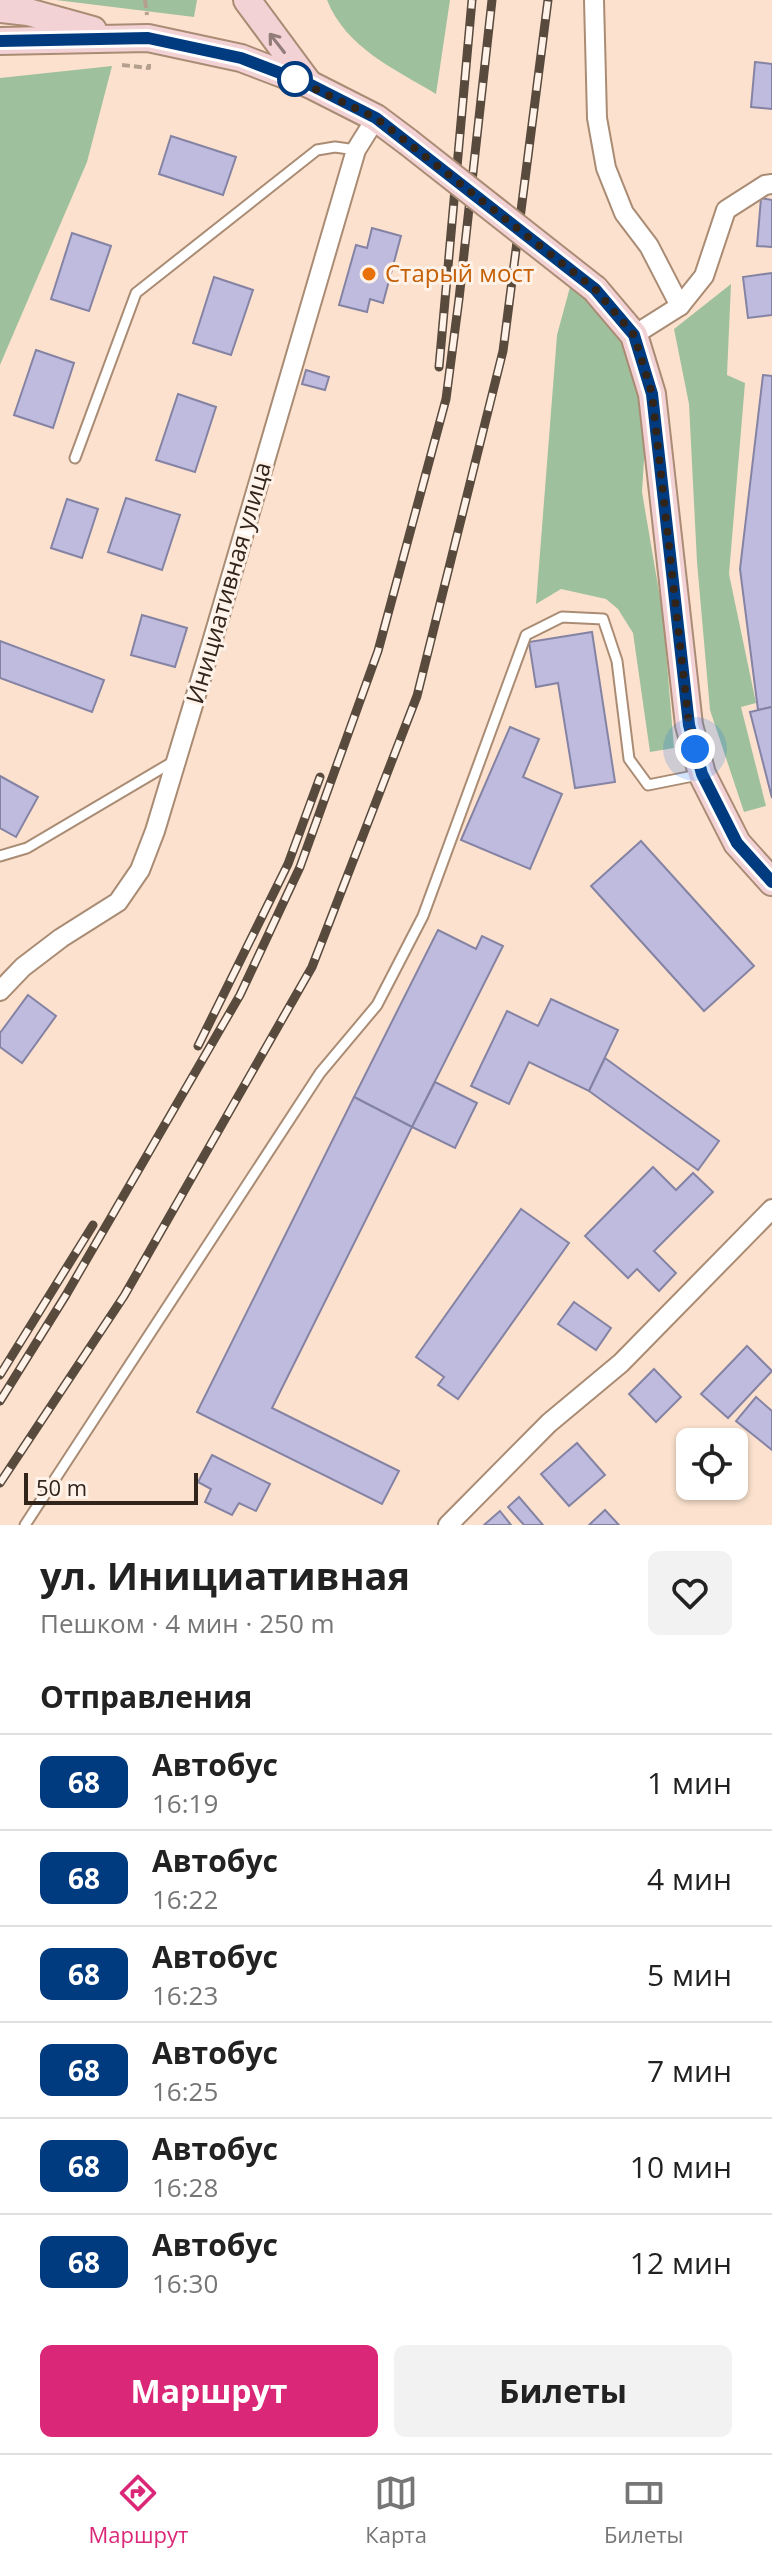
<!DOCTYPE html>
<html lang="ru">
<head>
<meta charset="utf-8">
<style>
  :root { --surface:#fff; --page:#f2f2f2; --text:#222; --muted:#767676; --line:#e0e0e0; --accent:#db2777 }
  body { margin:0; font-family:"Open Sans",sans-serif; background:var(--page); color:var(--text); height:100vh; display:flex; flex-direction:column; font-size:30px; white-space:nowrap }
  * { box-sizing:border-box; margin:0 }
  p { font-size:26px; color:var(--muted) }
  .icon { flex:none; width:44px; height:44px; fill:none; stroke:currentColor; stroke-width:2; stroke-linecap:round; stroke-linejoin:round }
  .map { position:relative; height:1525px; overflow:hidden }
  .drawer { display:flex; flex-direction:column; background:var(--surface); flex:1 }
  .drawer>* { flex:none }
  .badge { padding:0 16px; border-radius:12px; font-size:28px; line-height:52px }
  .fabs { position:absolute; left:676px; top:1428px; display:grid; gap:16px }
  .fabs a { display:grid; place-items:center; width:72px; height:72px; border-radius:12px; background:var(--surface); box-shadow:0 2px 6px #0004; font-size:40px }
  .scale { position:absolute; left:24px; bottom:20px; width:174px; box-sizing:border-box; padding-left:8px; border:4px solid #31251b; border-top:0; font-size:22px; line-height:28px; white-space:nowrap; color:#31251b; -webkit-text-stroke:6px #fff2e8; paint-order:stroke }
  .you { position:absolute; width:40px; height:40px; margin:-20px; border:6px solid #fff; border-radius:50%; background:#1a73e8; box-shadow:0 0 0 12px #1a73e833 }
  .map>.badge { position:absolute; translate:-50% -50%; box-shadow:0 0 0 4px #fff }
  h2 { padding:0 40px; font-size:30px; line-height:72px }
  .round { display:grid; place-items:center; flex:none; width:84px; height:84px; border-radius:12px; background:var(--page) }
  .summary { display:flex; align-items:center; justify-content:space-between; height:136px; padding:0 40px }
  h1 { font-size:38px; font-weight:700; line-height:60px }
  .action { display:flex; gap:16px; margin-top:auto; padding:16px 40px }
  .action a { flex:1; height:92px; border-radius:12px; background:var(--accent); color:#fff; font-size:32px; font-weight:700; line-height:92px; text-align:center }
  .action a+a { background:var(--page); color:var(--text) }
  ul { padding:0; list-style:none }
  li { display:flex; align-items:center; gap:24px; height:96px; padding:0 40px; border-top:2px solid var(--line) }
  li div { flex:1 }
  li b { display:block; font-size:30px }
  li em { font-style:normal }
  li .badge { min-width:88px; font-weight:700; text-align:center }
  .menu { display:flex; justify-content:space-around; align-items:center; height:112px; border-top:2px solid var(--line); background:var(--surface); font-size:22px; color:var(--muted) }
  .menu a { display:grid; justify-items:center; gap:4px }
  .menu .current { color:var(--accent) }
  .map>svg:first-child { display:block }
  .green { fill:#9fc09d }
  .building { fill:#bebbde; stroke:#8583a4; stroke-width:2 }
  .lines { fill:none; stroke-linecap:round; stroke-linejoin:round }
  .lane-casing { stroke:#aa8c74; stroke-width:13 }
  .street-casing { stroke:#aa8c74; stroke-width:22 }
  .secondary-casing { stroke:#aa8c74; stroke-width:30 }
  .path { stroke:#b5a08f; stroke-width:4; stroke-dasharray:8 4; stroke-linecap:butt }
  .lane { stroke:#fff; stroke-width:9 }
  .street { stroke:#fff; stroke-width:18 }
  .secondary { stroke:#f3d2d6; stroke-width:26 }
  .rail-casing { stroke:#594a3e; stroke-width:9 }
  .rail { stroke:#fff2e8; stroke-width:6; stroke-dasharray:18; stroke-linecap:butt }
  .secondary-bridge-casing { stroke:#aa8c74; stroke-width:30; stroke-linecap:butt }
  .secondary-bridge { stroke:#f3d2d6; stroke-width:26 }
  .oneway { stroke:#927c78 }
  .line-casing { stroke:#fff; stroke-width:18 }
  .line { stroke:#003b80; stroke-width:12 }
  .walk { stroke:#31251b; stroke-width:8; stroke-dasharray:0 14.4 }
  .stop-dot { fill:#fff; stroke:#003b80; stroke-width:4 }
  .food-dot { fill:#e8710a; stroke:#fff2e8; stroke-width:3 }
  .labels { text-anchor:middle; stroke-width:6; stroke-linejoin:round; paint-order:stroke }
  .food-label { font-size:24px; fill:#c56008; stroke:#fff2e8; text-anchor:start }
  .street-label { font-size:24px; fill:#31251b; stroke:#fff2e8 }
</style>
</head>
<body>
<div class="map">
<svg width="772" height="1525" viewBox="0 0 772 1525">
  <rect width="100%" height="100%" fill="#fce2ce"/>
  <!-- green -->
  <g class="green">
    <path d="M56,0H197L194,17Z"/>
    <path d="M327,0H450L436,94C395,69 346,48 327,0Z"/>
    <path d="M112,66L87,162L0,365V78Z"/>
    <path d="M573,276L615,327L635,365L646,427L642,492L663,615L674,748L650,752L633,633L618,609L606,599L561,589L536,604L557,335Z"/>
    <path d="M731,284L727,375L745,383L729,574L756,703L741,707L766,806L744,812L710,710L697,562L689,404L674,329Z"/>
  </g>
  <!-- building -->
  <g class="building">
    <path d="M755,62L772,64V109L751,107Z"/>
    <path d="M171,136L236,157L223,195L159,174Z"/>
    <path d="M761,198L772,200V247L757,246Z"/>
    <path d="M372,228L401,236L383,303L370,299L367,312L339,305L356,245L367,248Z"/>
    <path d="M72,233L111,246L89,311L51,299Z"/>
    <path d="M772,273V315L748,318L743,277Z"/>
    <path d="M214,277L253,290L231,355L193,343Z"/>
    <path d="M36,350L74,363L53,428L14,415Z"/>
    <path d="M306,370L329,377L325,390L302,384Z"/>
    <path d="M763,375L772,376V707L758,710L740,569Z"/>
    <path d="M178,394L216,407L195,472L156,460Z"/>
    <path d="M126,498L180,515L162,570L108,552Z"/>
    <path d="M67,499L98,509L82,558L51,548Z"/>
    <path d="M142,615L187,628L175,667L131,655Z"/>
    <path d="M592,632L615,782L575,788L558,683L536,687L529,642Z"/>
    <path d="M0,641L104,680L92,712L0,678Z"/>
    <path d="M772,707V798L750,712Z"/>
    <path d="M510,727L539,739L523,777L562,794L530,869L461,840Z"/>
    <path d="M0,776L38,797L16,837L0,828Z"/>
    <path d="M641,841L754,966L704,1011L591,886Z"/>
    <path d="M438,930L476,949L482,936L503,946L412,1127L354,1097Z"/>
    <path d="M28,995L56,1016L22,1063L0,1047V1033Z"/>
    <path d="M551,999L618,1030L589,1091L529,1062L509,1104L471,1086L507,1011L538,1026Z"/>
    <path d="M605,1058L719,1141L698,1170L589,1091Z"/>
    <path d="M435,1082L477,1103L455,1148L412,1127Z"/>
    <path d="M354,1097L412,1127L272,1408L399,1471L382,1504L197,1412Z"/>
    <path d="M653,1167L676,1190L693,1173L713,1192L654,1251L676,1273L659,1291L637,1269L628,1278L585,1236Z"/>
    <path d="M521,1209L569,1243L458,1399L438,1385L444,1377L416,1357Z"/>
    <path d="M574,1302L611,1328L596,1350L558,1324Z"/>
    <path d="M747,1346L772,1371L728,1418L701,1394Z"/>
    <path d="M654,1369L681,1397L656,1422L629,1394Z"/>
    <path d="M756,1397L772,1411V1450L736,1421Z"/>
    <path d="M577,1443L605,1475L569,1506L541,1474Z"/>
    <path d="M212,1455L270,1484L256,1511L239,1503L232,1515L205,1502L211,1489L198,1482Z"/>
    <path d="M519,1497L543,1525H524L508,1507Z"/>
    <path d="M605,1510L619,1525H589Z"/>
    <path d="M500,1511L511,1525H484Z"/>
  </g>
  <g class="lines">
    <defs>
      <g id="lane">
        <path d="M75,458L136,293L317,150L335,147L356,150"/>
        <path d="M0,856L27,848L176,760"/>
        <path d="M25,1525L320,1073L377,1005L423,916L526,635L562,617L603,619L617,661L629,759L648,785L698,775"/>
      </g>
      <g id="street">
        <path d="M594,0L597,118L606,168L624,213L649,246L680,306"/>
        <path d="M634,335L680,306L704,276L726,210L765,185L772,184"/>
        <path d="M0,991L23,967L61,938L118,902L140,870L155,831L212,642L356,150L376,118"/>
        <path d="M448,1525L549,1423L621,1363L772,1209"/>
      </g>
      <g id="secondary">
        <path d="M247,0L309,84"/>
        <path d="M0,9L28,12L93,30"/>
        <path d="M0,41L148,38L241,58L309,84L376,118L408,142"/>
        <path d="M595,289L634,335L652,394L689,725L702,774L737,843L772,882"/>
      </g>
    </defs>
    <!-- lane casing -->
    <use href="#lane" class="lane-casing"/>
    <!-- street casing -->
    <use href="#street" class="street-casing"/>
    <!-- secondary casing -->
    <use href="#secondary" class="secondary-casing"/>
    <!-- path -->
    <g class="path">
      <path d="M145,0L147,15"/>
      <path d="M122,65L149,68V64"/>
    </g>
    <!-- lane -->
    <use href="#lane" class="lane"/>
    <!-- street -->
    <use href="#street" class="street"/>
    <!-- secondary -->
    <use href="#secondary" class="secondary"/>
    <defs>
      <g id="rail">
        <path d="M439,367L472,0"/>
        <path d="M198,1046L288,864L320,777"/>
        <path d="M0,1375L93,1225"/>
        <path d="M0,1401L66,1295L240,995L300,867L378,651L446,399L459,299L492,0"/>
        <path d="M0,1483L124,1296L312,967L417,696L503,351L548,0"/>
      </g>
    </defs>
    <!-- rail casing -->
    <use href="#rail" class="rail-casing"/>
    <!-- rail -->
    <use href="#rail" class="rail"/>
    <defs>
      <path id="secondary-bridge" d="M408,142L595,289"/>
    </defs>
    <!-- secondary-bridge casing -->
    <use href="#secondary-bridge" class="secondary-bridge-casing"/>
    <!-- secondary-bridge -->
    <use href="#secondary-bridge" class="secondary-bridge"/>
  </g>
  <!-- one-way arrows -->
  <defs><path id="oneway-shaft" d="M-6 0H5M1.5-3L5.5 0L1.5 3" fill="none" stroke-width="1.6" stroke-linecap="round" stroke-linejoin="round" transform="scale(2)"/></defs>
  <use class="oneway" href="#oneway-shaft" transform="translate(277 43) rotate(-128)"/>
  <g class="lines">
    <defs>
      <path id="line" d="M0,41L148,38L241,58L309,84L376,118L595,289L634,335L652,394L689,725L702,774L737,843L772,882"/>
    </defs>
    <!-- line casing -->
    <use href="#line" class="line-casing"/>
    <!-- line -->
    <use href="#line" class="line"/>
    <!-- walk -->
    <path class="walk" d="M295,79L286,75L376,118L595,289L634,335L652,394L689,725L695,749"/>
  </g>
  <!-- markers -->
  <circle class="stop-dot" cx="295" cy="79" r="16"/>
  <circle class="food-dot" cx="369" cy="274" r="8"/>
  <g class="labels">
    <!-- food labels -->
    <g class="food-label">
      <text x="385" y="282">Старый мост</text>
    </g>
    <!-- street labels -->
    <g class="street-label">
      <text transform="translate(229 583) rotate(-74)" y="8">Инициативная улица</text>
    </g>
  </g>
</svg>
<div class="fabs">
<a><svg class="icon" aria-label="locate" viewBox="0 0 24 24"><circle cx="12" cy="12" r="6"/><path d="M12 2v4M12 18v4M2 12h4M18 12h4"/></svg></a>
</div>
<div class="scale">50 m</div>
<div class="you" style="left:695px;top:749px"></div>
</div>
<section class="drawer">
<div class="summary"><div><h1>ул. Инициативная</h1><p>Пешком · 4 мин · 250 m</p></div><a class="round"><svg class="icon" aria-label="heart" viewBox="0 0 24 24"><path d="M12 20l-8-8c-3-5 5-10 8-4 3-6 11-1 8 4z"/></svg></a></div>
<h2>Отправления</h2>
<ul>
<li><span class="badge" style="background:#003b80;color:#fff">68</span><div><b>Автобус</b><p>16:19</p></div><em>1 мин</em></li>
<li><span class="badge" style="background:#003b80;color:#fff">68</span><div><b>Автобус</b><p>16:22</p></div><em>4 мин</em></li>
<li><span class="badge" style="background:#003b80;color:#fff">68</span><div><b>Автобус</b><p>16:23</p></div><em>5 мин</em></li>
<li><span class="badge" style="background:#003b80;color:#fff">68</span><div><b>Автобус</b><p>16:25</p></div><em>7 мин</em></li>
<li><span class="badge" style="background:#003b80;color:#fff">68</span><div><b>Автобус</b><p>16:28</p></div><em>10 мин</em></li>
<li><span class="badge" style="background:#003b80;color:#fff">68</span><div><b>Автобус</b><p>16:30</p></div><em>12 мин</em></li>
</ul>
<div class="action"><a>Маршрут</a><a>Билеты</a></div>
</section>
<nav class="menu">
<a class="current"><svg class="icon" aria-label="directions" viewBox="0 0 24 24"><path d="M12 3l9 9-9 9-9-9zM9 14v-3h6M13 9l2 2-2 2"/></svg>Маршрут</a>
<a><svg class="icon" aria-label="map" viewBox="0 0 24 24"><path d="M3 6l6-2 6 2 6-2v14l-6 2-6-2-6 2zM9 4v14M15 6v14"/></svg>Карта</a>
<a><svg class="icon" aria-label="tickets" viewBox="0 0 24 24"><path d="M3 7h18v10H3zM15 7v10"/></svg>Билеты</a>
</nav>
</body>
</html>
